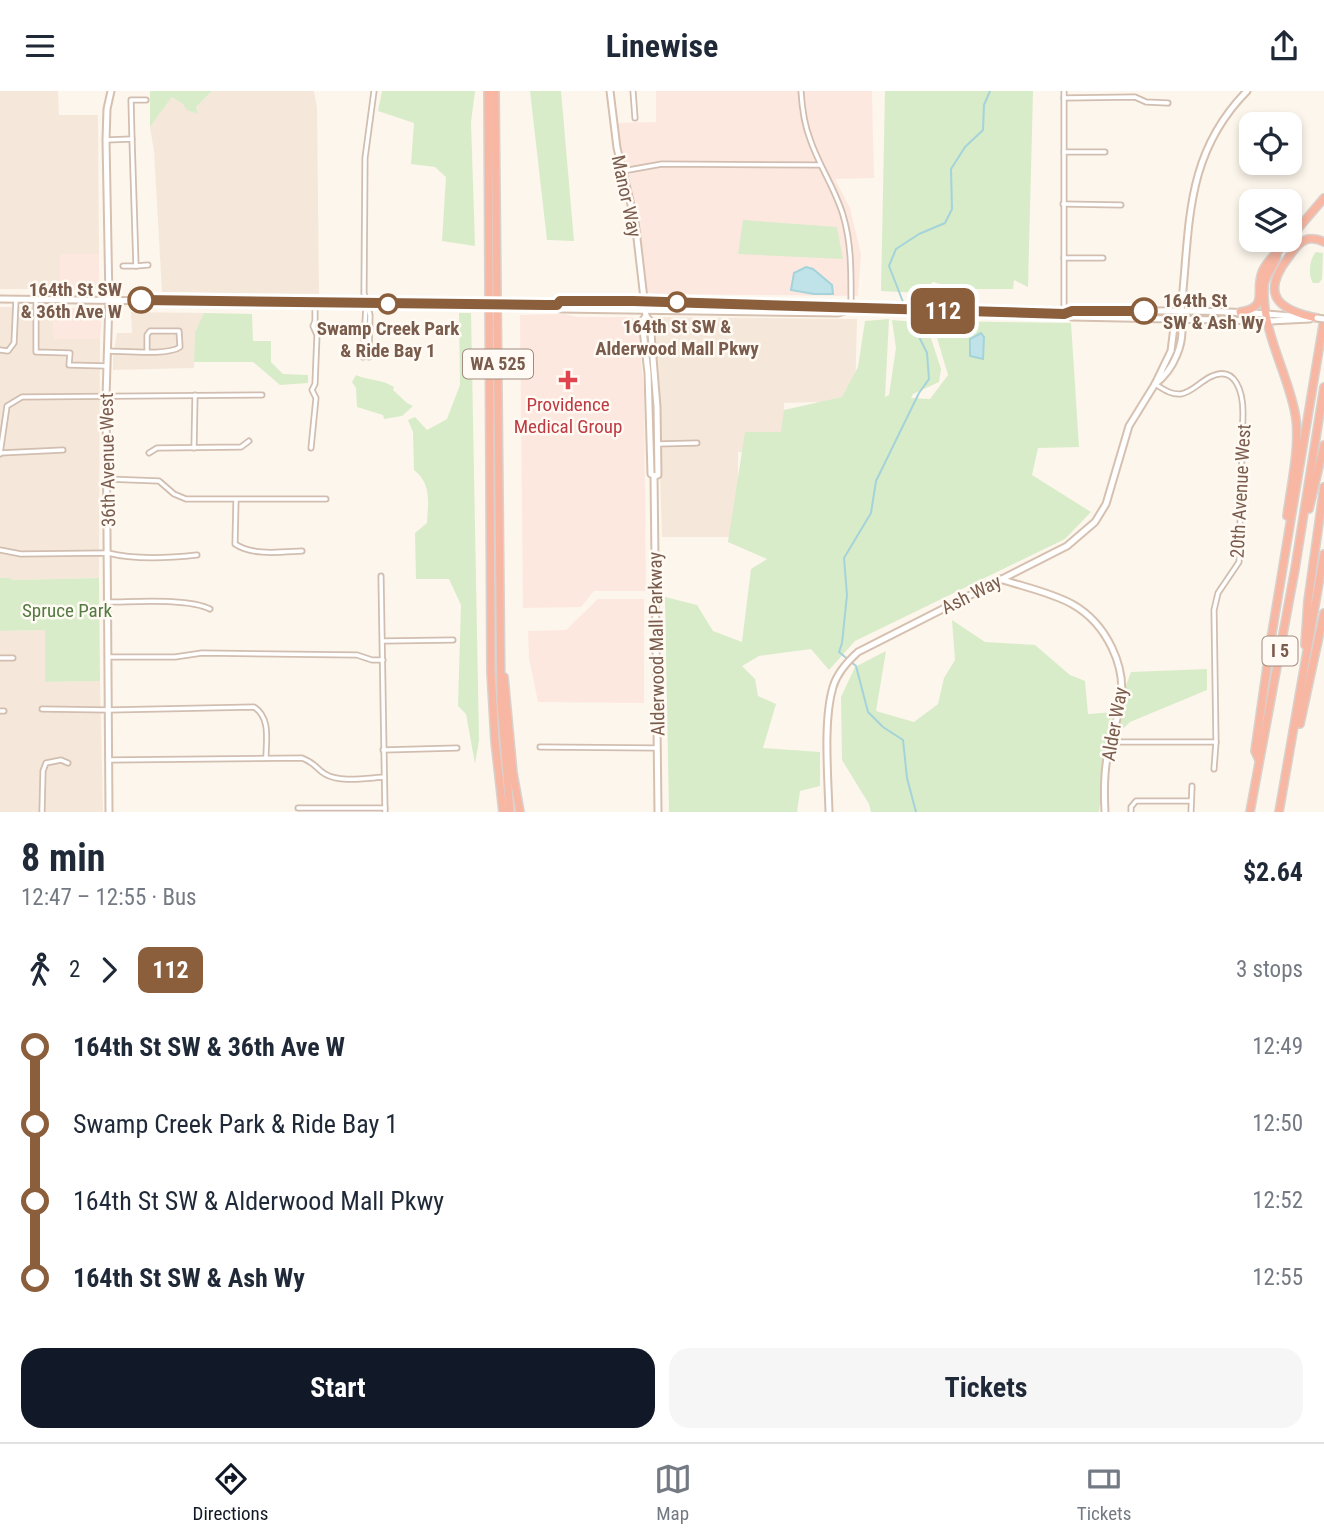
<!DOCTYPE html>
<html lang="en">
<head>
<meta charset="utf-8">
<style>
  :root { --surface:#fff; --page:#f6f6f7; --text:#1f2937; --muted:#747a83; --line:#e0e1e3; --accent:#111827 }
  body { margin:0; font-family:"Roboto Condensed",sans-serif; background:var(--page); color:var(--text); height:100vh; display:flex; flex-direction:column; font-size:26px; white-space:nowrap }
  * { box-sizing:border-box; margin:0 }
  p { font-size:23px; color:var(--muted) }
  .icon { flex:none; width:38px; height:38px; fill:none; stroke:currentColor; stroke-width:2; stroke-linecap:round; stroke-linejoin:round }
  .map { position:relative; height:721px; overflow:hidden }
  .side { display:flex; flex-direction:column; background:var(--surface); flex:1 }
  .side>* { flex:none }
  .badge { padding:0 14px; border-radius:10px; font-size:24px; line-height:46px }
  .controls { position:absolute; left:1239px; top:21px; display:grid; gap:14px }
  .controls a { display:grid; place-items:center; width:63px; height:63px; border-radius:14px; background:var(--surface); box-shadow:0 4px 10px #0003; font-size:35px }
  .map>.badge { position:absolute; translate:-50% -50%; box-shadow:0 0 0 4px #fff }
  .legs { display:flex; align-items:center; gap:10px; height:77px; padding:0 21px; font-size:23px }
  .legs p { margin-inline-start:auto }
  .head { display:flex; align-items:center; justify-content:space-between; height:119px; padding:0 21px }
  h1 { font-size:38px; font-weight:700; line-height:52px }
  .cta { display:flex; gap:14px; margin-top:auto; padding:14px 21px }
  .cta a { flex:1; height:80px; border-radius:21px; background:var(--accent); color:#fff; font-size:28px; font-weight:700; line-height:80px; text-align:center }
  .cta a+a { background:var(--page); color:var(--text) }
  ul { padding:0 21px; list-style:none }
  li { display:flex; align-items:center; gap:24px; height:77px; font-size:26px }
  li i { display:grid; place-items:center; width:10px; height:100%; margin:0 9px; background:currentColor }
  li i::after { content:''; width:18px; height:18px; margin:-9px; border:5px solid; border-radius:50%; background:var(--surface) }
  li p { margin-inline-start:auto }
  li:first-child i { background:linear-gradient(#0000 50%,currentColor 0) }
  li:last-child i { background:linear-gradient(currentColor 50%,#0000 0) }
  header { display:flex; justify-content:space-between; align-items:center; height:91px; padding:0 21px; background:var(--surface); font-size:32px; font-weight:700 }
  .dock { display:flex; justify-content:space-around; align-items:center; height:98px; border-top:2px solid var(--line); background:var(--surface); font-size:19px; color:var(--muted) }
  .dock a { display:grid; justify-items:center; gap:4px }
  .dock .on { color:var(--accent) }
  .map>svg:first-child { display:block }
  .residential { fill:#f5e8da }
  .commercial { fill:#fde8e0 }
  .green { fill:#d8ecc9 }
  .water { fill:#bfe3e8; stroke:#a5d3da; stroke-width:2 }
  .lines { fill:none; stroke-linecap:round; stroke-linejoin:round }
  .stream { stroke:#a5d3da; stroke-width:2 }
  .street-casing { stroke:#d1beb0; stroke-width:7 }
  .secondary-casing { stroke:#d6c0b0; stroke-width:9 }
  .highway-casing { stroke:#dad1cd; stroke-width:10 }
  .street { stroke:#fff; stroke-width:3.5 }
  .secondary { stroke:#fff; stroke-width:5 }
  .highway { stroke:#f7b7a3; stroke-width:7 }
  .secondary-bridge-casing { stroke:#d6c0b0; stroke-width:9; stroke-linecap:butt }
  .secondary-bridge { stroke:#fff; stroke-width:5 }
  .line-1-casing { stroke:#fff; stroke-width:16 }
  .line-1 { stroke:#8b5e3c; stroke-width:10 }
  .stop-1-dot { fill:#fff; stroke:#8b5e3c; stroke-width:3.5 }
  .health-dot { fill:#e0444e; stroke:#fffaf3; stroke-width:2.5 }
  .labels { text-anchor:middle; stroke-width:5; stroke-linejoin:round; paint-order:stroke }
  .shield { fill:#fffaf3; stroke:#a28b7f; stroke-width:2 }
  .shield-label { font-size:18px; font-weight:bold; fill:#7a5c4d }
  .street-label { font-size:19px; fill:#7a5c4d; stroke:#fffaf3 }
  .stop-label { font-size:19px; font-weight:bold; fill:#7a5c4d; stroke:#fffaf3 }
  .health-label { font-size:19px; fill:#be3a42; stroke:#fffaf3 }
  .park-label { font-size:19px; fill:#537a41; stroke:#fffaf3 }
</style>
</head>
<body>
<header><svg class="icon" aria-label="menu" viewBox="0 0 24 24"><path d="M4 6h16M4 12h16M4 18h16"/></svg>Linewise<svg class="icon" aria-label="share" viewBox="0 0 24 24"><path d="M12 15V3M7 8l5-5 5 5M5 13v7h14v-7"/></svg></header>
<div class="map">
<svg width="1324" height="721" viewBox="0 0 1324 721">
  <rect width="100%" height="100%" fill="#fdf6ec"/>
  <!-- residential -->
  <g class="residential">
    <path d="M0,0H58L59,24H98L99,163H60V198H0Z"/>
    <path d="M212,0H314L317,17L319,203L162,201L154,60L150,36L172,6L198,22L196,16Z"/>
    <path d="M0,216H53L54,248H100L99,487L11,489L10,487H0Z"/>
    <path d="M131,221L204,222L195,241L194,277L113,279V264L117,242H132Z"/>
    <path d="M662,226L857,228L855,310L784,312L785,360L738,361V446H662L655,234Z"/>
    <path d="M45,539V591L100,590L103,721H0V540Z"/>
  </g>
  <!-- commercial -->
  <g class="commercial">
    <path d="M656,0H872L874,87L835,88L850,117L861,163L858,205L653,203L646,201L642,192L635,130L617,57L616,32L656,31Z"/>
    <path d="M60,163H99V193L94,199L60,198Z"/>
    <path d="M53,216L99,218L102,223L100,248H54Z"/>
    <path d="M564,223L577,226H632L638,233L644,301L646,500H594L581,516L523,517L520,224Z"/>
    <path d="M598,508H644V612L538,611L529,567L528,540L566,539Z"/>
  </g>
  <!-- green -->
  <g class="green">
    <path d="M150,0H212L196,16L198,23L187,19L183,13L172,6L150,36Z"/>
    <path d="M382,0H475L471,31L475,155L442,150L446,86L435,76L411,73L414,32L378,20Z"/>
    <path d="M530,0H561L574,150L547,149Z"/>
    <path d="M885,0H1033L1028,196L1014,189L1013,198H957L933,191L921,202L881,200Z"/>
    <path d="M743,129L837,136L843,168L738,163Z"/>
    <path d="M1316,161L1323,162L1322,188L1319,192H1313C1308,185 1309,168 1316,161Z"/>
    <path d="M204,222L252,223L253,250H271V271L283,283L308,284V292L280,294L253,271H194L195,241Z"/>
    <path d="M459,222H471L479,649L475,673L466,623L458,615L461,514L449,488H416L415,442L427,432C428,412 432,393 414,379L413,341L408,329L415,326L427,339L447,328L460,294Z"/>
    <path d="M889,228L885,306L889,304L896,257L892,229L926,232L941,278L939,291L913,303L911,307L930,308L948,284L932,230L1071,232L1079,356L1038,357L1032,384L1091,421L1065,448L855,550L829,579L811,558L759,565L742,575L755,588L758,605L776,613L763,657L820,661V695L800,700L797,721H669L665,506L697,514L713,540L742,551L751,478L767,468L728,451L745,341H781L784,319L842,306L858,276L865,230Z"/>
    <path d="M356,284C369,290 382,288 394,296L393,299L407,312L413,315L402,325L384,328L383,324L357,316L356,297L352,291Z"/>
    <path d="M0,487H11V489L99,487L100,590L45,591V539L0,540Z"/>
    <path d="M952,529L985,551L1035,554L1070,584L1085,590L1088,623L1116,621L1131,581L1207,578V599L1130,631L1108,652L1099,721H871L869,713L842,669L841,606L855,576L886,560L876,620L914,631L938,613L944,587L955,569Z"/>
  </g>
  <!-- water -->
  <g class="water">
    <path d="M806,176L813,178L832,194L833,203H814L791,199L794,182Z"/>
    <path d="M981,242L984,246L983,268L970,265V248Z"/>
  </g>
  <g class="lines">
    <!-- stream -->
    <g class="stream">
      <path d="M905,216L889,175L896,158L919,143L945,132L952,118L951,78L965,56L983,39L984,14L990,0"/>
      <path d="M907,221L927,262L929,288L919,302L876,390L871,422L844,467L847,504L842,552L839,561L856,575L868,621L883,636L903,649L907,687L916,721"/>
    </g>
    <defs>
      <g id="street">
        <path d="M633,0L635,27"/>
        <path d="M801,0C802,16 804,33 810,48C819,75 835,97 843,124C852,154 851,185 851,216"/>
        <path d="M1064,0V222"/>
        <path d="M1064,7L1135,6L1146,11L1168,12"/>
        <path d="M132,48L131,9H146"/>
        <path d="M106,49L132,48L136,175L148,174"/>
        <path d="M1064,61H1105"/>
        <path d="M623,80L662,73L820,74"/>
        <path d="M1063,113L1121,114"/>
        <path d="M1064,167H1103"/>
        <path d="M123,175H136"/>
        <path d="M36,209V261L70,262L69,274L106,275"/>
        <path d="M0,259L8,260L14,252L16,209"/>
        <path d="M107,260C124,260 168,265 180,256L179,240H150L147,244V260"/>
        <path d="M363,266L366,215"/>
        <path d="M369,266L370,224L364,202L365,67L374,0"/>
        <path d="M1155,293C1163,298 1171,304 1181,303C1192,301 1200,291 1210,286C1236,273 1243,302 1243,322L1239,471L1218,502L1214,519L1216,651L1214,678"/>
        <path d="M657,353L697,352"/>
        <path d="M194,357L195,304"/>
        <path d="M311,357L316,307L312,299L315,293L317,244L313,235L315,230V212"/>
        <path d="M0,362L63,359"/>
        <path d="M149,362L157,357L241,356L249,350"/>
        <path d="M0,363L7,315L22,306L262,304"/>
        <path d="M107,388L159,390L174,403L186,408H326"/>
        <path d="M236,409L235,453C253,465 281,461 302,460"/>
        <path d="M0,459L21,463L108,462C135,469 169,467 197,464"/>
        <path d="M381,485L385,721"/>
        <path d="M109,511C135,511 188,507 210,518"/>
        <path d="M383,550L453,549"/>
        <path d="M109,566H175L202,562L357,564L372,569H383"/>
        <path d="M0,567H13"/>
        <path d="M42,618L109,619L254,616C271,627 266,649 266,667"/>
        <path d="M0,620H4"/>
        <path d="M1111,651H1216"/>
        <path d="M540,656L656,657"/>
        <path d="M383,659L457,657"/>
        <path d="M109,669L302,667C317,673 315,677 325,683C340,692 367,687 384,686"/>
        <path d="M298,717H385"/>
        <path d="M42,721L43,680L46,672L61,669L68,672"/>
        <path d="M1131,721V716L1136,710H1190"/>
        <path d="M1191,721L1192,695"/>
      </g>
      <g id="secondary">
        <path d="M610,0L617,57L635,130L646,225L650,230L657,316L658,384L654,385"/>
        <path d="M0,208L468,214"/>
        <path d="M511,214H557L560,210H630L1064,223L1072,226L1268,230L1310,228"/>
        <path d="M557,214L560,218L838,222L848,219"/>
        <path d="M1065,222L1072,220C1148,220 1225,218 1300,226"/>
        <path d="M646,225L642,230L648,282L651,383L654,385L658,721"/>
        <path d="M1155,293C1173,280 1187,250 1180,228C1191,141 1181,67 1247,0"/>
        <path d="M1000,488C1024,496 1050,501 1072,513C1106,532 1128,576 1120,614C1117,632 1110,649 1107,667C1104,684 1104,703 1105,721"/>
        <path d="M109,721L106,306L109,209L106,49L107,18L111,0"/>
        <path d="M829,721C828,685 823,629 833,596C837,582 848,570 858,561L1067,455L1095,431L1106,413L1129,335L1155,293L1171,260L1174,236L1180,228"/>
      </g>
      <g id="highway">
        <path d="M488,0L491,581L495,650L503,721"/>
        <path d="M495,0L501,612L510,721"/>
        <path d="M1290,147L1324,107"/>
        <path d="M1277,162C1277,174 1264,183 1264,196C1262,241 1287,280 1295,322C1301,352 1291,394 1287,425"/>
        <path d="M1240,221C1271,216 1253,200 1263,179C1269,167 1280,159 1288,149"/>
        <path d="M1317,227C1278,219 1260,204 1288,167C1293,160 1298,151 1308,148C1314,147 1319,148 1324,151"/>
        <path d="M1309,418L1324,354"/>
        <path d="M1305,554L1308,510L1324,396"/>
        <path d="M504,586L513,682L520,721"/>
        <path d="M1300,633L1324,522"/>
        <path d="M1259,669L1255,660L1271,548L1324,228"/>
        <path d="M1250,721L1295,478L1324,296"/>
        <path d="M1279,721L1324,463"/>
      </g>
    </defs>
    <!-- street casing -->
    <use href="#street" class="street-casing"/>
    <!-- secondary casing -->
    <use href="#secondary" class="secondary-casing"/>
    <!-- highway casing -->
    <use href="#highway" class="highway-casing"/>
    <!-- street -->
    <use href="#street" class="street"/>
    <!-- secondary -->
    <use href="#secondary" class="secondary"/>
    <!-- highway -->
    <use href="#highway" class="highway"/>
    <defs>
      <g id="secondary-bridge">
        <path d="M468,214H511"/>
        <path d="M1317,227L1324,228"/>
      </g>
    </defs>
    <!-- secondary-bridge casing -->
    <use href="#secondary-bridge" class="secondary-bridge-casing"/>
    <!-- secondary-bridge -->
    <use href="#secondary-bridge" class="secondary-bridge"/>
  </g>
  <g class="lines">
    <defs>
      <path id="line-1" d="M141,209L546,214H557L560,210H633L1064,223L1072,220H1144"/>
    </defs>
    <!-- line-1 casing -->
    <use href="#line-1" class="line-1-casing"/>
    <!-- line-1 -->
    <use href="#line-1" class="line-1"/>
  </g>
  <!-- markers -->
  <g class="stop-1-dot">
    <circle cx="141" cy="209" r="12"/>
    <circle cx="677" cy="211" r="9"/>
    <circle cx="388" cy="213" r="9"/>
    <circle cx="1144" cy="220" r="12"/>
  </g>
  <path class="health-dot" d="M564.5 278.5h7v7h7v7h-7v7h-7v-7h-7v-7h7z"/>
  <g class="labels">
    <!-- shield labels -->
    <g class="shield">
      <rect x="463" y="258.5" width="70" height="29" rx="5"/>
      <rect x="1262.5" y="545.5" width="35" height="29" rx="5"/>
    </g>
    <g class="shield-label">
      <text x="498" y="279">WA 525</text>
      <text x="1280" y="566">I 5</text>
    </g>
    <!-- street labels -->
    <g class="street-label">
      <text transform="translate(627 105) rotate(78)" y="7">Manor Way</text>
      <text transform="translate(107 369) rotate(-91)" y="7">36th Avenue West</text>
      <text transform="translate(1240 400) rotate(-87)" y="7">20th Avenue West</text>
      <text transform="translate(971 503) rotate(-27)" y="7">Ash Way</text>
      <text transform="translate(656 553) rotate(-91)" y="7">Alderwood Mall Parkway</text>
      <text transform="translate(1114 633) rotate(-80)" y="7">Alder Way</text>
    </g>
    <!-- stop labels -->
    <g class="stop-label">
      <text x="122" y="205" text-anchor="end">164th St SW<tspan x="122" dy="22">&amp; 36th Ave W</tspan></text>
      <text x="1163" y="216" text-anchor="start">164th St<tspan x="1163" dy="22">SW &amp; Ash Wy</tspan></text>
      <text x="677" y="242">164th St SW &amp;<tspan x="677" dy="22">Alderwood Mall Pkwy</tspan></text>
      <text x="388" y="244">Swamp Creek Park<tspan x="388" dy="22">&amp; Ride Bay 1</tspan></text>
    </g>
    <!-- health labels -->
    <g class="health-label">
      <text x="568" y="320">Providence<tspan x="568" dy="22">Medical Group</tspan></text>
    </g>
    <!-- park labels -->
    <g class="park-label">
      <text x="67" y="526">Spruce Park</text>
    </g>
  </g>
</svg>
<div class="controls">
<a><svg class="icon" aria-label="locate" viewBox="0 0 24 24"><circle cx="12" cy="12" r="6"/><path d="M12 2v4M12 18v4M2 12h4M18 12h4"/></svg></a>
<a><svg class="icon" aria-label="layers" viewBox="0 0 24 24"><path d="M12 4l9 5-9 5-9-5zM3 14l9 5 9-5"/></svg></a>
</div>
<b class="badge" style="left:943px;top:220px;background:#8b5e3c;color:#fff">112</b>
</div>
<section class="side">
<div class="head"><div><h1>8 min</h1><p>12:47 – 12:55 · Bus</p></div><b>$2.64</b></div>
<div class="legs"><svg class="icon" aria-label="walk" viewBox="0 0 24 24"><circle cx="13" cy="4" r="2"/><path d="M13 8l-2 6 4 7M11 14l-3 7M7 12l3-4h3l4 4"/></svg>2<svg class="icon" aria-label="forward" viewBox="0 0 24 24"><path d="M9 5l7 7-7 7"/></svg><b class="badge" style="background:#8b5e3c;color:#fff">112</b><p>3 stops</p></div>
<ul>
<li><i style="color:#8b5e3c"></i><b>164th St SW &amp; 36th Ave W</b><p>12:49</p></li>
<li><i style="color:#8b5e3c"></i><span>Swamp Creek Park &amp; Ride Bay 1</span><p>12:50</p></li>
<li><i style="color:#8b5e3c"></i><span>164th St SW &amp; Alderwood Mall Pkwy</span><p>12:52</p></li>
<li><i style="color:#8b5e3c"></i><b>164th St SW &amp; Ash Wy</b><p>12:55</p></li>
</ul>
<div class="cta"><a>Start</a><a>Tickets</a></div>
</section>
<nav class="dock">
<a class="on"><svg class="icon" aria-label="directions" viewBox="0 0 24 24"><path d="M12 3l9 9-9 9-9-9zM9 14v-3h6M13 9l2 2-2 2"/></svg>Directions</a>
<a><svg class="icon" aria-label="map" viewBox="0 0 24 24"><path d="M3 6l6-2 6 2 6-2v14l-6 2-6-2-6 2zM9 4v14M15 6v14"/></svg>Map</a>
<a><svg class="icon" aria-label="tickets" viewBox="0 0 24 24"><path d="M3 7h18v10H3zM15 7v10"/></svg>Tickets</a>
</nav>
</body>
</html>
